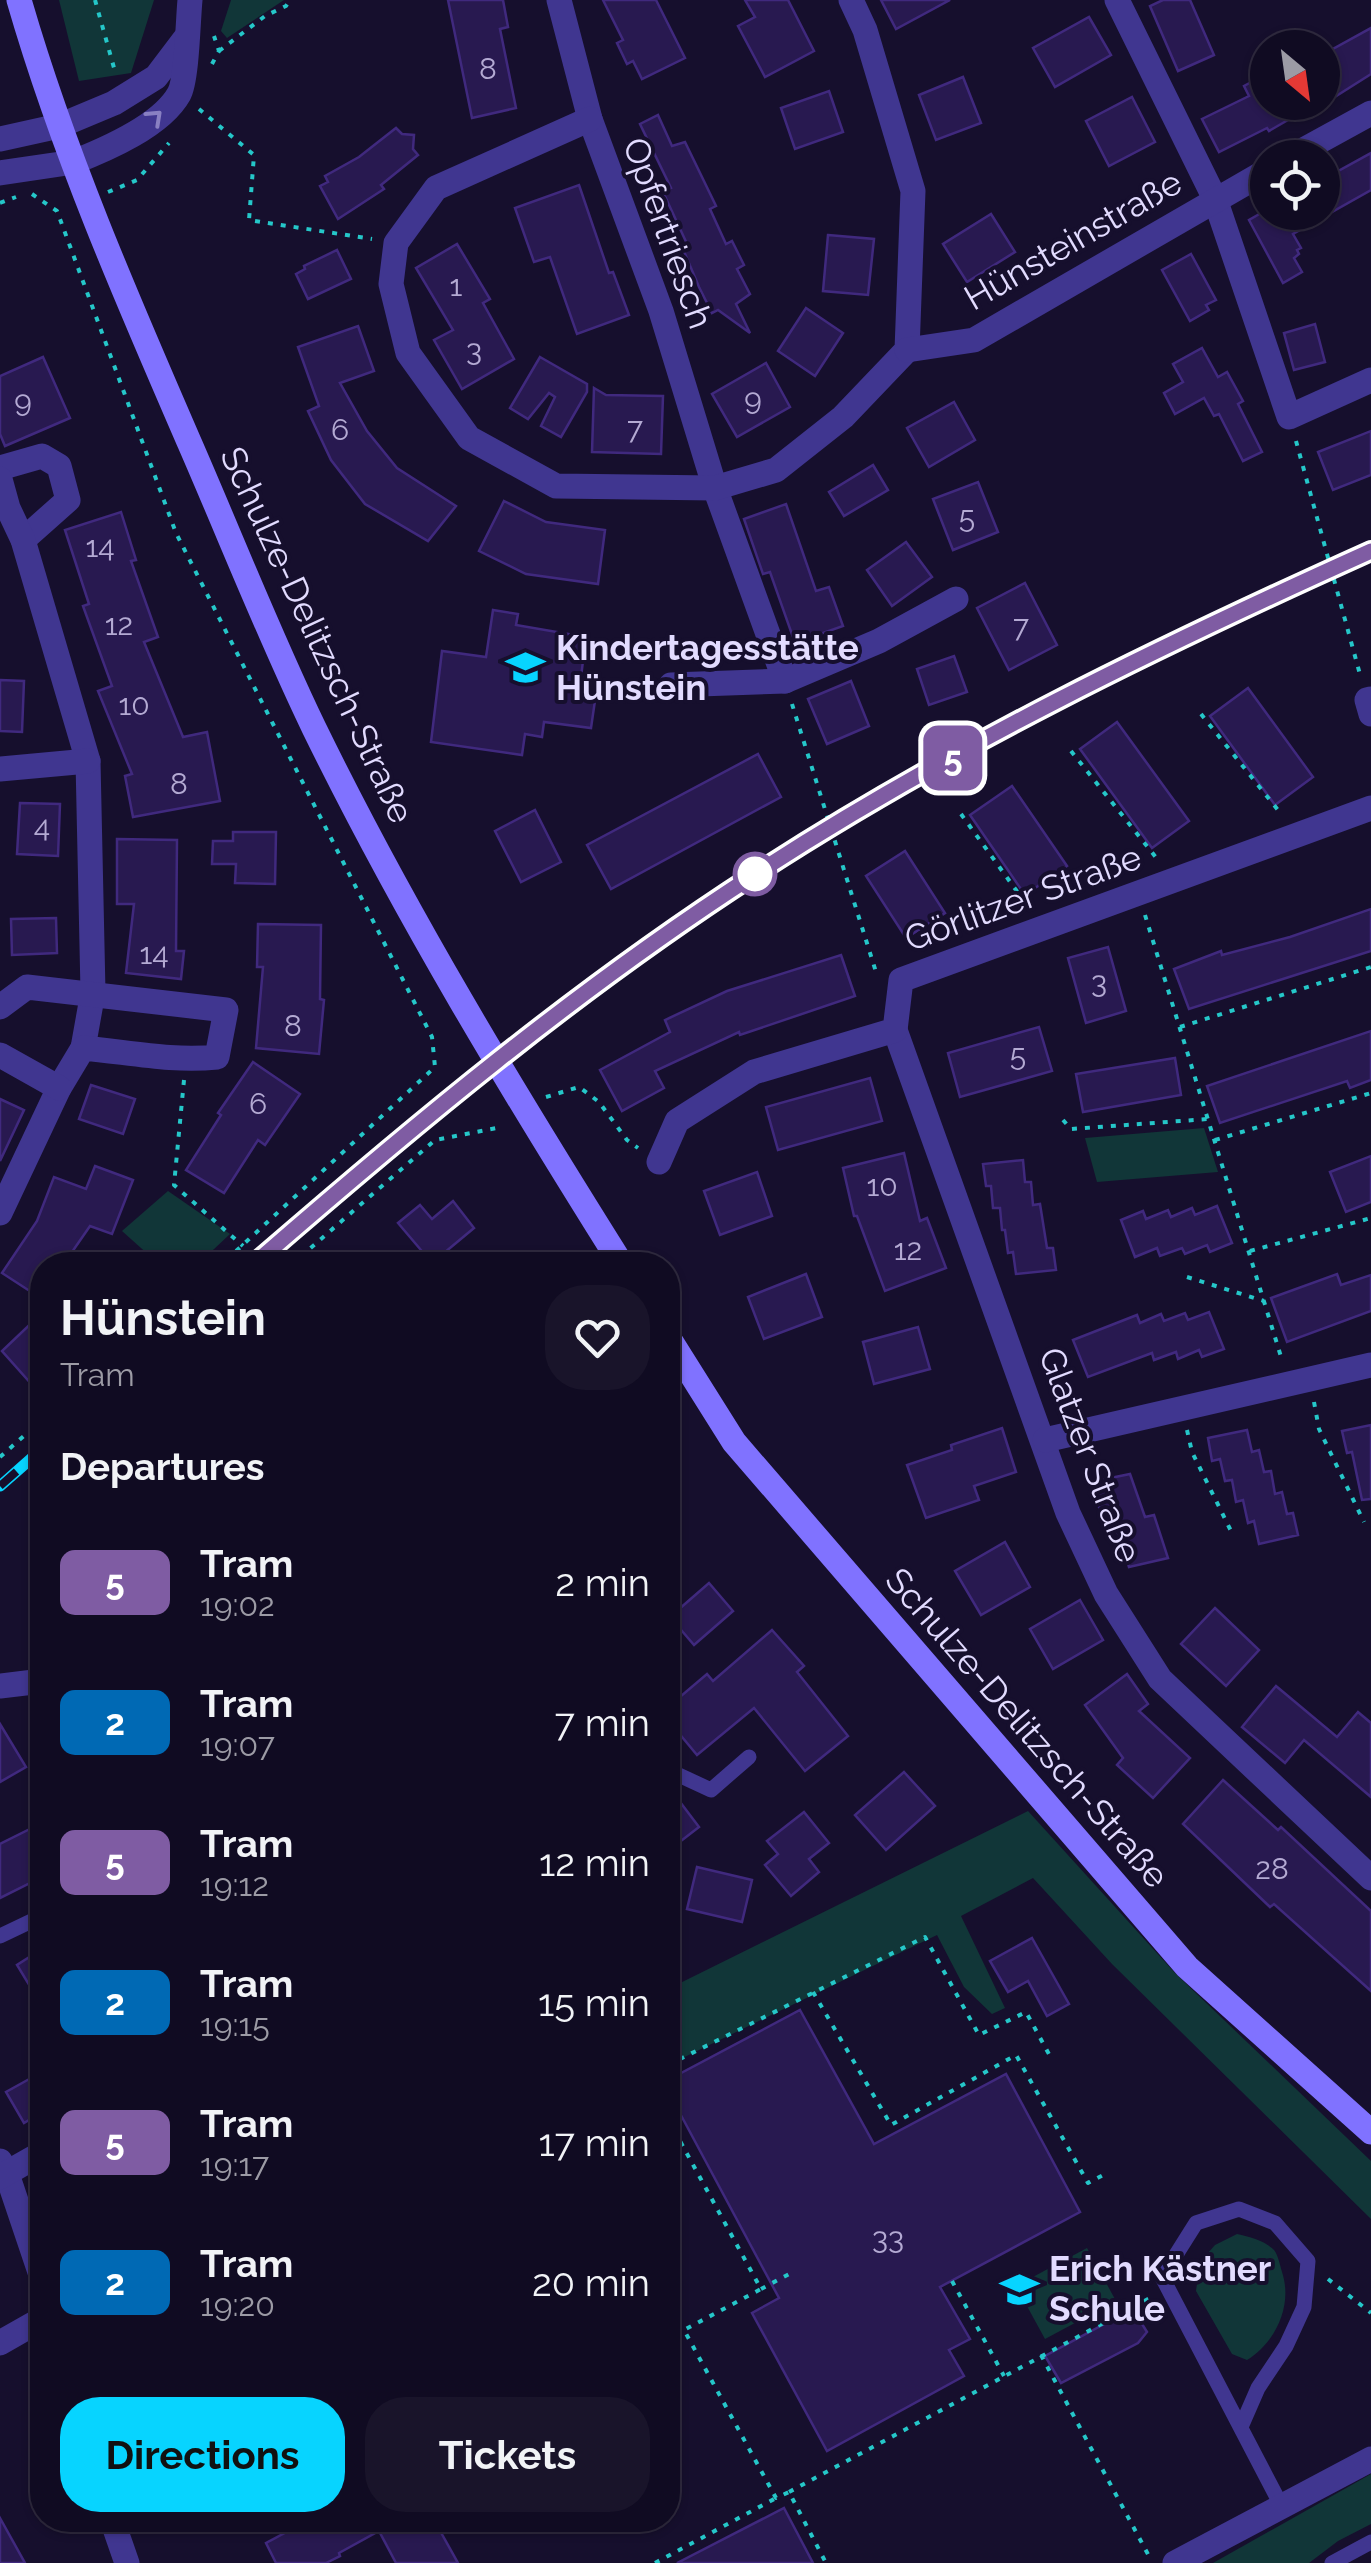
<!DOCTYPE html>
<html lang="en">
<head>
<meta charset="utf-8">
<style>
  :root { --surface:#100b22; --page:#19142a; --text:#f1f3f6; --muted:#9c9ba5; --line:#302b40; --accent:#07d4ff }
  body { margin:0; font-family:Raleway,sans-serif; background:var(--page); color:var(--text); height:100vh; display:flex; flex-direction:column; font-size:38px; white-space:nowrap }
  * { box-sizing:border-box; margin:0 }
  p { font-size:32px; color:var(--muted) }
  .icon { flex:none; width:55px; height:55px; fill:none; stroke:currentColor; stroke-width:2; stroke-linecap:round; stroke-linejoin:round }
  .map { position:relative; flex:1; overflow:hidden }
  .drawer { position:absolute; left:30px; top:1252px; width:650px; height:1280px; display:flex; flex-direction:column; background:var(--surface); border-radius:40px; box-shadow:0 2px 8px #0004,0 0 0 2px var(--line) }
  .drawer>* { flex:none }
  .badge { padding:0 20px; border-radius:15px; font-size:35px; line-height:65px }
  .needle { width:65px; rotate:151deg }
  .buttons { position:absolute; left:1250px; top:30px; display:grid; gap:20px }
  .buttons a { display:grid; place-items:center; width:90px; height:90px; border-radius:50%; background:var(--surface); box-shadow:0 2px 8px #0004,0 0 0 2px var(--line); font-size:50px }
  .map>.badge { position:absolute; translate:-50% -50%; box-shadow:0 0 0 5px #fff }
  h2 { padding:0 30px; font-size:38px; line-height:90px }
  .round { display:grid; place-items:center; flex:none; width:105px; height:105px; border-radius:40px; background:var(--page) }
  .overview { display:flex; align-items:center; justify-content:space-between; height:170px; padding:0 30px }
  h1 { font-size:48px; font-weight:700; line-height:75px }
  .cta { display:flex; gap:20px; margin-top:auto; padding:20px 30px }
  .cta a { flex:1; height:115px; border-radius:40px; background:var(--accent); color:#111; font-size:40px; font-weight:700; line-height:115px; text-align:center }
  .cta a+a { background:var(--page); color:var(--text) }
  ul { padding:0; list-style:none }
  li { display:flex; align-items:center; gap:30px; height:140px; padding:0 30px }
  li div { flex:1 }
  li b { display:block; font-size:38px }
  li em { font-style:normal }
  li .badge { min-width:110px; font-weight:700; text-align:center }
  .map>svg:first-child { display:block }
  .green { fill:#113638 }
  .building { fill:#281950; stroke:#40297e; stroke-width:2.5 }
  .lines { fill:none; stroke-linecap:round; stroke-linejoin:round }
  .path { stroke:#25c7c9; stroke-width:4; stroke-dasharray:5 8; stroke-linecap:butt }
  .service { stroke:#403690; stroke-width:15 }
  .minor { stroke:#403690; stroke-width:25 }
  .tertiary { stroke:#403690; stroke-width:25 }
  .secondary { stroke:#8072ff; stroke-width:25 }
  .rail-casing { stroke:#07d4ff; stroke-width:11 }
  .rail { stroke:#160f2d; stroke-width:8; stroke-dasharray:22; stroke-linecap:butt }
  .oneway { stroke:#8980c2 }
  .line-casing { stroke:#fff; stroke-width:22 }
  .line { stroke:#7f5ca3; stroke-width:15 }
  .stop-dot { fill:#fff; stroke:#7f5ca3; stroke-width:5 }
  .labels { text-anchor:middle; stroke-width:8; stroke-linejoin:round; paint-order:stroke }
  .number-label { font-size:30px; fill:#b4aad3 }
  .street-label { font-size:35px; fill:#e2dbff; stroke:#160f2d }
  .poi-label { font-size:35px; font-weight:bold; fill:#e2dbff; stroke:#160f2d; text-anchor:start }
</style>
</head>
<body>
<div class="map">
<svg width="1371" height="2563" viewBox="0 0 1371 2563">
  <rect width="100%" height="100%" fill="#160f2d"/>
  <!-- green -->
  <g class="green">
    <path d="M59,0H154L131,73L79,81Z"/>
    <path d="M231,0H284L227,38L221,31Z"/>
    <path d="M1204,1128L1218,1172L1097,1182L1085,1138Z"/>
    <path d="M168,1191L230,1234L197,1265H160L122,1231Z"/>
    <path d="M1028,1811L1175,1973L1371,2161V2219L1112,1964L1033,1878L961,1916L1005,2008L992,2014L964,1987L937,1935L668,2065V1989Z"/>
    <path d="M1237,2234C1250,2237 1264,2240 1274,2250C1278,2255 1280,2265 1282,2272C1293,2305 1276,2342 1247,2360L1232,2354L1196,2291L1200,2262L1215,2245Z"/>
    <path d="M1087,2248L1116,2301L1045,2339L1016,2286Z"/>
    <path d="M1371,2474V2524L1338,2541L1309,2563H1213Z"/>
  </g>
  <!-- building -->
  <g class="building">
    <path d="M448,0H503L508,27L500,29L516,108L472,118Z"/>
    <path d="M603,0H656L685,58L642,79L633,61L627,64L617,43L623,40Z"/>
    <path d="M745,0H788L814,51L765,77L738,26L755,17Z"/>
    <path d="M881,0H950L896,29Z"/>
    <path d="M1163,0H1190L1214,55L1178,71L1150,6Z"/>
    <path d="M1089,17L1111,55L1055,87L1033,48Z"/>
    <path d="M1371,28V74L1322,105V55Z"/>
    <path d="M1268,73V102H1319L1269,131L1267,128L1219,152L1202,119L1249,96L1244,86Z"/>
    <path d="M963,77L981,123L936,140L919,95Z"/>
    <path d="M829,91L843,132L795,149L781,108Z"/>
    <path d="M1132,97L1155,142L1109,166L1086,121Z"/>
    <path d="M658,115L672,146L685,142L716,206L710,209L726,244L732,241L744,265L737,269L750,294L736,304L750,333L718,310L712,313L699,287L683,249L688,246L663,192L671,188L640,124Z"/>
    <path d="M396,128L402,134L414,135L413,149L418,155L381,185L384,189L338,219L320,186L328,182L325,176L359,157Z"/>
    <path d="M1371,153V190L1293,234L1301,248L1297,250L1299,254L1294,258L1302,272L1283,283L1249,220L1263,212H1322V180Z"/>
    <path d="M579,185L609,273L613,272L629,315L577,334L550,257L534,262L515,208Z"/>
    <path d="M991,214L1015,252L967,282L943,244Z"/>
    <path d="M828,235L874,239L868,295L823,291Z"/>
    <path d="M457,244L490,299L483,303L514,359L462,389L434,340L453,330L416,268Z"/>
    <path d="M337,250L351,279L308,299L296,274L305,269L304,266Z"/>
    <path d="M1191,254L1216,300L1206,305L1209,310L1190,321L1162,270Z"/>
    <path d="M806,308L843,333L815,376L778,351Z"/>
    <path d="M1315,324L1325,362L1294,370L1284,333Z"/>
    <path d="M358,326L374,371L340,383L367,431L397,468L456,506L428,541L365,504L331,460L308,411L319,406L298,347Z"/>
    <path d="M1202,348L1218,377L1227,372L1243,401L1238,404L1262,452L1243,461L1219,414L1214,416L1204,398L1175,414L1164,393L1183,382L1173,364Z"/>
    <path d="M43,357L70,418L5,446L0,434V376Z"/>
    <path d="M540,357L587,384V392L561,437L541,426L555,397L549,393L528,419L510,408Z"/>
    <path d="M766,363L790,407L737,437L712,394Z"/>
    <path d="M594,388L606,395L663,396L661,454L592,452Z"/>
    <path d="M954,402L975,440L929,467L907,428Z"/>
    <path d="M1371,431V475L1333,490L1318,452Z"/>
    <path d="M873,465L888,490L844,516L829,492Z"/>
    <path d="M978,482L998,532L953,550L933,499Z"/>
    <path d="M504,501L546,522L605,530L598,584L526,574L479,551Z"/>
    <path d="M786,504L816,591L829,587L843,626L795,643L770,572L763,574L744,519Z"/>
    <path d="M121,512L136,560L131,561L158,637L144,642L183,737L207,732L220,801L133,817L125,776L132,774L98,691L112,686L83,606L89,604L65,530Z"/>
    <path d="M906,542L932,577L892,606L867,570Z"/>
    <path d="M1025,583L1057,645L1009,670L977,608Z"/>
    <path d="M493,610L518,614L516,625L586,637L581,677L598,680L591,728L544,722L542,737L525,734L522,755L431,742L442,651L486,657Z"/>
    <path d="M954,656L967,692L929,705L917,669Z"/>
    <path d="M0,680L24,681L22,732L0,731Z"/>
    <path d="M851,681L869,726L827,744L808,699Z"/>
    <path d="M1248,688L1313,777L1275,805L1210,716Z"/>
    <path d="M1117,722L1189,821L1152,848L1080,749Z"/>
    <path d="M758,754L781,797L611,889L587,845Z"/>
    <path d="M1012,786L1067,866L1025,895L970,815Z"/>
    <path d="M20,803L60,804L58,856L17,854Z"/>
    <path d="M535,810L561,862L521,882L495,831Z"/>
    <path d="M233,832H276L275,884L235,883L236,864H212L213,841H233Z"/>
    <path d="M117,839L177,840L176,951H184L181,979L126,973L134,904H117Z"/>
    <path d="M905,851L945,913L906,938L866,876Z"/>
    <path d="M1371,909V951L1189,1009L1174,969L1221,951L1222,955L1290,937Z"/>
    <path d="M56,918L57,953L12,955L11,919Z"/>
    <path d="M258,924L321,925L320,999L324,1000L319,1054L256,1048L263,967H257Z"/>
    <path d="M1108,947L1126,1011L1086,1023L1068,958Z"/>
    <path d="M841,955L855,996L740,1035L739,1032L655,1071L664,1088L622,1111L600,1070L670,1032L665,1020L727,991Z"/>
    <path d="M1039,1027L1052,1071L960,1097L948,1053Z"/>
    <path d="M1371,1031V1080L1350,1088L1347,1081L1220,1123L1207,1086Z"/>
    <path d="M1175,1058L1181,1095L1083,1112L1076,1074Z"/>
    <path d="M253,1062L300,1094L265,1145L258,1140L224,1193L186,1170L221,1115L218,1113Z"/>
    <path d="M870,1078L882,1121L778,1150L766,1107Z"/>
    <path d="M91,1085L135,1099L123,1134L79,1119Z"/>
    <path d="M0,1099L24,1110L0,1161Z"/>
    <path d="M904,1153L920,1221L927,1218L946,1268L885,1291L857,1216H854L843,1168Z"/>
    <path d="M1371,1156V1202L1346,1212L1330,1172Z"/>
    <path d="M1023,1160L1025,1182H1031L1033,1205L1040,1204L1047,1248H1053L1056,1270L1016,1274L1013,1252L1008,1253L1005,1230H1002L1000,1208H993L991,1186H986L983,1164Z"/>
    <path d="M95,1166L133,1180L112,1234L90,1226L63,1265H42V1299L2,1273L37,1221L54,1177L86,1189Z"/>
    <path d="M757,1172L772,1216L720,1235L704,1191Z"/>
    <path d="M453,1201L474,1228L432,1263L398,1223L420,1205L432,1219Z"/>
    <path d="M1217,1206L1232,1243L1210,1252L1207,1245L1185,1254L1182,1248L1160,1256L1157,1248L1135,1257L1121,1220L1143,1211L1146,1219L1168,1210L1171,1217L1192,1208L1195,1215Z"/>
    <path d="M806,1274L822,1317L764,1339L748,1297Z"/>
    <path d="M1337,1274L1341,1285L1371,1275V1311L1287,1342L1271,1298Z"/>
    <path d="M1209,1312L1224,1349L1202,1357L1199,1350L1178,1359L1176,1352L1154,1360L1152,1353L1088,1377L1073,1340L1137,1315L1140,1323L1161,1314L1164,1321L1185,1313L1188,1320Z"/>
    <path d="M42,1313V1396L2,1351Z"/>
    <path d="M918,1327L930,1369L874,1384L863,1342Z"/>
    <path d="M1371,1425V1499L1362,1500L1352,1452L1347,1453L1342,1431Z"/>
    <path d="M1002,1428L1016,1472L974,1486L979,1500L926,1518L907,1465L952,1450L951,1445Z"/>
    <path d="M1247,1430L1252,1452L1259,1450L1264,1472L1271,1471L1275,1494L1282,1492L1287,1514L1293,1513L1298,1535L1259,1544L1254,1521L1248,1523L1243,1500L1236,1502L1232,1480L1225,1481L1220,1459L1212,1461L1208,1438Z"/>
    <path d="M1130,1474L1145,1517L1154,1515L1168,1558L1129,1567L1115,1524L1105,1526L1091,1482Z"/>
    <path d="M1005,1542L1030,1587L981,1615L955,1571Z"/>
    <path d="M709,1583L733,1611L694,1645L670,1617Z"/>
    <path d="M1080,1600L1103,1640L1053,1669L1030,1629Z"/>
    <path d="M1215,1608L1259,1650L1226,1686L1181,1644Z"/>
    <path d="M772,1630L804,1666L797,1672L848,1736L805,1771L754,1708L697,1755L668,1720V1707L707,1674L713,1681Z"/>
    <path d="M1127,1674L1148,1704L1139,1711L1190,1758L1153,1798L1117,1765L1123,1758L1085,1705Z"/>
    <path d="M1276,1686L1337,1737L1358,1712L1371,1723V1797L1304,1740L1285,1763L1242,1727Z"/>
    <path d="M0,1724L26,1767L0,1782Z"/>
    <path d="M904,1772L935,1806L886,1850L855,1815Z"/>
    <path d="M1223,1780L1278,1830L1281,1827L1371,1911V1991L1274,1904L1270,1907L1183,1824Z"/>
    <path d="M668,1786L699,1827L668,1851Z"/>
    <path d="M804,1812L829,1843L809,1859L819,1872L791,1896L765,1865L778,1854L767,1841Z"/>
    <path d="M42,1823V1877L0,1898V1844Z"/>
    <path d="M697,1867L752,1880L742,1922L687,1909Z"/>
    <path d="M1032,1938L1069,2004L1047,2016L1028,1981L1008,1992L990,1961Z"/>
    <path d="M42,1949V2006L17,1965Z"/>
    <path d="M800,2010L874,2144L1006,2074L1080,2212L940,2287L970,2339L949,2350L964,2376L827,2451L752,2313L779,2298L668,2091V2080Z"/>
    <path d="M42,2072V2112L24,2123L6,2092Z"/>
    <path d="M1123,2314L1126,2320L1139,2319L1147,2332L1138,2343L1061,2383L1045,2356Z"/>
    <path d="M784,2508L813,2563H677Z"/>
    <path d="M0,2518L25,2563H0Z"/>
    <path d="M309,2520H434L458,2563H396L379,2531L339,2553L340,2556L326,2563H276L266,2543Z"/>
  </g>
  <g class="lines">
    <!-- path -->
    <g class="path">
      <path d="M95,0L116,75"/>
      <path d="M219,51L265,16L286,6L290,0"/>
      <path d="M212,64L219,51L214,36"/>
      <path d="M199,109L254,155L249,220L372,239"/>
      <path d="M108,192L137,180L169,143"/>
      <path d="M32,194L57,211L176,533L432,1037L435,1067L221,1265"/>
      <path d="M0,203L16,197"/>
      <path d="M1296,441L1361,678"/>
      <path d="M792,704L876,972"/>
      <path d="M1201,714L1282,815"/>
      <path d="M1071,751L1158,860"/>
      <path d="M961,814L1029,908"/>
      <path d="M1145,915L1282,1360"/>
      <path d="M1180,1027L1371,967"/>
      <path d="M184,1080L174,1185L243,1246"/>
      <path d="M546,1097L579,1087L599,1102L627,1140L638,1148"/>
      <path d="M1063,1120L1071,1129L1208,1119"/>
      <path d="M1215,1140L1371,1093"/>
      <path d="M1250,1251L1371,1218"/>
      <path d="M291,1265L435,1140L502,1127"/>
      <path d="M1187,1277L1264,1301"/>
      <path d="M1314,1402L1319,1429L1364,1522"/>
      <path d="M1187,1430L1192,1452L1233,1535"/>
      <path d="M0,1457L42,1420"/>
      <path d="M813,1992L891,2125L1016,2055L1088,2183L1109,2172"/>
      <path d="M668,2065L925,1937L979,2035L1026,2012L1050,2056"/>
      <path d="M668,2119L761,2289L684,2330L776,2498L789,2492L826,2563"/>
      <path d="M1328,2279L1371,2313"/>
      <path d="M952,2281L1004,2376"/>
      <path d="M761,2289L791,2273"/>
      <path d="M1041,2355L1150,2558"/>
      <path d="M789,2492L1150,2298"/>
      <path d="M655,2563L776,2498"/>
    </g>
    <!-- service -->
    <g class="service">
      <path d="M668,1770L711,1790L749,1757"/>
      <path d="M0,1936L42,1916"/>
      <path d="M1241,2427L1258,2388L1286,2346L1304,2307L1308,2261L1275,2223L1239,2209L1196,2223L1162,2277L1281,2505"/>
      <path d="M1332,2563L1371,2542"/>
    </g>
    <!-- minor -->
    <g class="minor">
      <path d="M559,0L590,119L661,311L715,488L785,681"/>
      <path d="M1117,0L1215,199L1289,417L1371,380"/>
      <path d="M590,119L436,188L396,243L391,284L408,353L469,438L556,486L715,488L776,470L843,417L907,350L913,191L865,30L851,0"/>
      <path d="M0,139L59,126"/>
      <path d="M1289,158L1371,113"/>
      <path d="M0,173L74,162"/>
      <path d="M907,350L974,340L1268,170"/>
      <path d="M0,468L42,456L59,466L68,500L23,540"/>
      <path d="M0,479L8,508L23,540L88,761L93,992L83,1048"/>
      <path d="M671,685L785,681L879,641L956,599"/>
      <path d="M1371,699L1367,700L1371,714"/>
      <path d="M0,769L88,761"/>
      <path d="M0,1007L27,987L226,1010L217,1057C173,1062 128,1052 83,1048L59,1088L0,1213"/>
      <path d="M895,1030L1068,1513L1106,1594L1160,1679L1371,1878"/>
      <path d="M0,1055L59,1088"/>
      <path d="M659,1162L677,1121L754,1072L895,1030L901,980L1371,808"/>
      <path d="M1045,1440L1371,1365"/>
      <path d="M0,1686L42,1681"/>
      <path d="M0,2161L7,2174L42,2278"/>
      <path d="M0,2177L42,2153"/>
      <path d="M0,2343L42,2319"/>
      <path d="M112,2520L127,2563"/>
    </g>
    <!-- tertiary -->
    <g class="tertiary">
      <path d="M59,126L114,103L156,77L184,40"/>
      <path d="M74,162C107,149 161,126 179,94C187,80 188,19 190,0"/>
      <path d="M1175,2563L1371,2459"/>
    </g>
    <!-- secondary -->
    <g class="secondary">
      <path d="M19,0C63,152 127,299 190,444C231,538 269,635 314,728C405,914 512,1090 622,1265"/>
      <path d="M668,1337L734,1442L1187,1967L1371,2132"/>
    </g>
    <defs>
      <g id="rail">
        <path d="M253,1265C413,1125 576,990 755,874C950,748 1160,647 1371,551"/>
        <path d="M0,1486L42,1449"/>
      </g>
    </defs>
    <!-- rail casing -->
    <use href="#rail" class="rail-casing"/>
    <!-- rail -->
    <use href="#rail" class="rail"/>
  </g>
  <!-- one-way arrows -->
  <defs><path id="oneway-chevron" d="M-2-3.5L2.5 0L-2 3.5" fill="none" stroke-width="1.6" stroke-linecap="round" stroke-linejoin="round" transform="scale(2.5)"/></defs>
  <use class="oneway" href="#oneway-chevron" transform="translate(155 117) rotate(-43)"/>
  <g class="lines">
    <defs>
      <path id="line" d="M253,1265C413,1126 576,990 754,875C949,748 1160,646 1371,551"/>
    </defs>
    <!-- line casing -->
    <use href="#line" class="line-casing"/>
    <!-- line -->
    <use href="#line" class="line"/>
  </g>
  <!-- icons -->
  <defs>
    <symbol id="school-bare" viewBox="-9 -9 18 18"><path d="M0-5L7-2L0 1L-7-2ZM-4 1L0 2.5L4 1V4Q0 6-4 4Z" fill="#07d4ff" stroke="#160f2d" stroke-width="2.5" paint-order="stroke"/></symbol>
  </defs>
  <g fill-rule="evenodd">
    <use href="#school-bare" x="498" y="640" width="55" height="55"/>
    <use href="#school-bare" x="992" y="2262" width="55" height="55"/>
  </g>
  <!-- markers -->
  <circle class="stop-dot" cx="755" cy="874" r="20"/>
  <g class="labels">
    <!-- number labels -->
    <g class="number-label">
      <text x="488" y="79">8</text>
      <text x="456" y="296">1</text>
      <text x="474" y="361">3</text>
      <text x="753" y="409">9</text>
      <text x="23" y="411">9</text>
      <text x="635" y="439">7</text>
      <text x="340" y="440">6</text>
      <text x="967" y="528">5</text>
      <text x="100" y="557">14</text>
      <text x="119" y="635">12</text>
      <text x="1021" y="637">7</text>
      <text x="134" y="715">10</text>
      <text x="179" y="794">8</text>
      <text x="42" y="837">4</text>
      <text x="154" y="964">14</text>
      <text x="1099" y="993">3</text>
      <text x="293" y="1036">8</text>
      <text x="1018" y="1066">5</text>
      <text x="258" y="1114">6</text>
      <text x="882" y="1196">10</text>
      <text x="908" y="1260">12</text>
      <text x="1272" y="1879">28</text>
      <text x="888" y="2249">33</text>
    </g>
    <!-- street labels -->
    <g class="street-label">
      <text transform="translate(668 233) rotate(70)" y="12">Opfertriesch</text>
      <text transform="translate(1073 240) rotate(-30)" y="12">Hünsteinstraße</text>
      <text transform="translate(317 635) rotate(65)" y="12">Schulze-Delitzsch-Straße</text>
      <text transform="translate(1023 898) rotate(-20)" y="12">Görlitzer Straße</text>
      <text transform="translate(1090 1455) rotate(69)" y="12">Glatzer Straße</text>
      <text transform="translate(1027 1728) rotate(49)" y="12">Schulze-Delitzsch-Straße</text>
    </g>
    <!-- poi labels -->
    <g class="poi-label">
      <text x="556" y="660">Kindertagesstätte<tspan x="556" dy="40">Hünstein</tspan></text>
      <text x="1049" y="2281">Erich Kästner<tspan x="1049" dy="40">Schule</tspan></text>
    </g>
  </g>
</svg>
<div class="buttons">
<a><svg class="needle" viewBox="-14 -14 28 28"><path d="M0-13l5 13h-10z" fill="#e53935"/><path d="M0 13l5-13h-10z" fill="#9c9ba5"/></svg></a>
<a><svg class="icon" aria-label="locate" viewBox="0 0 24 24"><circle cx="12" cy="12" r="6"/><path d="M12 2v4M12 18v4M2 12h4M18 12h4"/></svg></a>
</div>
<b class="badge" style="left:953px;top:758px;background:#7f5ca3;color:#fff">5</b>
<section class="drawer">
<div class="overview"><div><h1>Hünstein</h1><p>Tram</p></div><a class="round"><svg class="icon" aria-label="heart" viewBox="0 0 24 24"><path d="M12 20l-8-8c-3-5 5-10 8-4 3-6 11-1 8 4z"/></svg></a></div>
<h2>Departures</h2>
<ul>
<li><span class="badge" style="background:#7f5ca3;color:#fff">5</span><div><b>Tram</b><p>19:02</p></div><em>2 min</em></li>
<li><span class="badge" style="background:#0069b4;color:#fff">2</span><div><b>Tram</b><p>19:07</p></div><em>7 min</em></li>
<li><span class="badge" style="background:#7f5ca3;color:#fff">5</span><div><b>Tram</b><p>19:12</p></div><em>12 min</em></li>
<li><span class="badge" style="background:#0069b4;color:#fff">2</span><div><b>Tram</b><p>19:15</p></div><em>15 min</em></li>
<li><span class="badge" style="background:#7f5ca3;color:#fff">5</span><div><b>Tram</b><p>19:17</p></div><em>17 min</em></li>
<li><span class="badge" style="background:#0069b4;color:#fff">2</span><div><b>Tram</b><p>19:20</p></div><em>20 min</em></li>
</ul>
<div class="cta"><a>Directions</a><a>Tickets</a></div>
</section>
</div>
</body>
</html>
